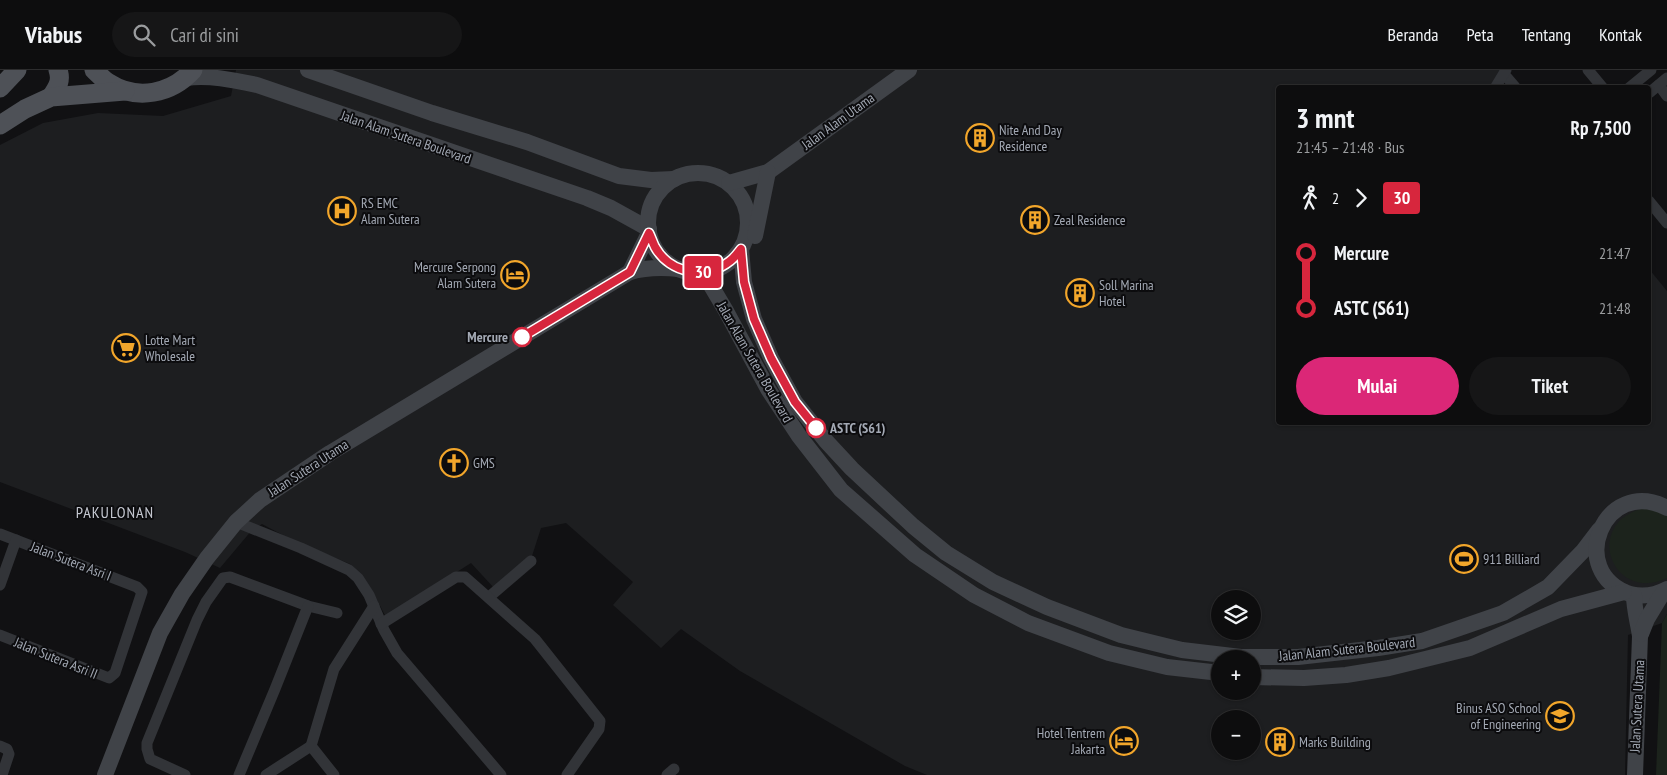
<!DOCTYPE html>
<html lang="id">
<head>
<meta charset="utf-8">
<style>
  :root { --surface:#0d0d0e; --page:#161617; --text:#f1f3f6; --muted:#9a9c9e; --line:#2d2d2e; --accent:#db2777 }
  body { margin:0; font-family:"PT Sans Narrow",sans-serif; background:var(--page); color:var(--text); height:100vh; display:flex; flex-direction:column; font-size:19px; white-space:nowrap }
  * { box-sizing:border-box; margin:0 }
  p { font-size:16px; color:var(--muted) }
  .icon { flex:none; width:28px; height:28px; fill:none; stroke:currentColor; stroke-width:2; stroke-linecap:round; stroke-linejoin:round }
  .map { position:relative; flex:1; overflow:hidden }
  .panel { position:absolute; left:1276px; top:15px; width:375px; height:340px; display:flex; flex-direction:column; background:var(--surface); border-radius:5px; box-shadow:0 1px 4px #0004,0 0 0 1px var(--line) }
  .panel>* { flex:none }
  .badge { padding:0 10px; border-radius:4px; font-size:18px; line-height:32px }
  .fabs { position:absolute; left:1211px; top:520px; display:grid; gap:10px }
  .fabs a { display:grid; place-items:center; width:50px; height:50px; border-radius:50%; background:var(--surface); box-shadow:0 1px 4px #0004,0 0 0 1px var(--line); font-size:25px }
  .map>.badge { position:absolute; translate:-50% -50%; box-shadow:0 0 0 2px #fff }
  .legs { display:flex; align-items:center; gap:8px; height:55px; padding:0 20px; font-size:16px }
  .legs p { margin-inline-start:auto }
  .head { display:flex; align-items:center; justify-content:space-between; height:85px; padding:0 20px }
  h1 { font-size:28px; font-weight:800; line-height:38px }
  .cta { display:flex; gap:10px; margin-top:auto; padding:10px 20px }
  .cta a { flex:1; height:58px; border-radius:30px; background:var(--accent); color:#fff; font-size:20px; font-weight:800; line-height:58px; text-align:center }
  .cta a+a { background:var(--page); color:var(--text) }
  ul { padding:0 20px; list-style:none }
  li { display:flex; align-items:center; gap:18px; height:55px; font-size:19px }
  li i { display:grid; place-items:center; width:8px; height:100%; margin:0 6px; background:currentColor }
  li i::after { content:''; width:12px; height:12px; margin:-6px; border:4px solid; border-radius:50%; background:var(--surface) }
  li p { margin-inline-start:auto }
  li:first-child i { background:linear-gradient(#0000 50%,currentColor 0) }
  li:last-child i { background:linear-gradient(currentColor 50%,#0000 0) }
  header { display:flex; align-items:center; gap:30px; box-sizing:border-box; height:70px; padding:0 25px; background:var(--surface); border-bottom:1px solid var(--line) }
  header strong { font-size:24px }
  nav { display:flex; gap:28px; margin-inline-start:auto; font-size:18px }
  .search { width:350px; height:45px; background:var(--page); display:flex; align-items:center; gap:12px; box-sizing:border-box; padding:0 18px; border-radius:28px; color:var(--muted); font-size:19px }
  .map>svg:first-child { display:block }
  .built { fill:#1d1e20; fill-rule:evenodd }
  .park { fill:#1c231c }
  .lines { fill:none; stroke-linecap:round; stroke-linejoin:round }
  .street { stroke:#323438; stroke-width:11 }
  .secondary { stroke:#404348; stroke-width:16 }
  .primary { stroke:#4e5157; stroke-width:19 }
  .line-1-casing { stroke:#fff; stroke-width:11 }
  .line-1 { stroke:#d7263d; stroke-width:8 }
  .stop-1-dot { fill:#fff; stroke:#d7263d; stroke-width:2.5 }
  .labels { text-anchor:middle; stroke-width:4; stroke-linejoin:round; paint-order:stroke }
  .street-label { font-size:14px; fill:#a3a9b4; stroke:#0c0c0e }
  .poi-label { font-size:14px; fill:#a3a9b4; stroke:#0c0c0e; text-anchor:start }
  .stop-label { font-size:14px; font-weight:bold; fill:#a3a9b4; stroke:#0c0c0e; text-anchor:end }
  .quarter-label { font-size:16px; letter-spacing:1px; fill:#c4c7d0; stroke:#0c0c0e }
</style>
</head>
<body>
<header>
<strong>Viabus</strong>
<div class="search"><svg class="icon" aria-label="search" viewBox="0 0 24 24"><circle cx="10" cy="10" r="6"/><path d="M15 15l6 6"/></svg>Cari di sini</div>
<nav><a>Beranda</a><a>Peta</a><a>Tentang</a><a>Kontak</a></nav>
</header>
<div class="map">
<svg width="1667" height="705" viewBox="0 0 1667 705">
  <rect width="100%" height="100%" fill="#111113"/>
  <!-- built -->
  <path class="built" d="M236,0H1505L1493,17L1279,18V352H1649V199L1667,221V544L1662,553L1628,565L1625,705H927L905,696L740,601L681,559L661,578L613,535L633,512L566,453L541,458L532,486L494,518L471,493L386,547L370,517L350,494L292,470L262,454L252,460L220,498L185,482L0,412V75L43,53L98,43L163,46L231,26ZM1220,529H1252V561H1220ZM1220,589H1252V621H1220ZM1220,649H1252V681H1220Z"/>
  <!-- park -->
  <g class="park">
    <path d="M1644,438L1667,444V508C1613,534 1581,454 1644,438Z"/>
    <path d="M1667,544V705H1656L1662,553Z"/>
  </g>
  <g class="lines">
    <!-- street -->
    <g class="street">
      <path d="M1588,0L1603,18"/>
      <path d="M1504,4L1516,18"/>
      <path d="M1659,15L1667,26"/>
      <path d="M1495,18L1506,0"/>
      <path d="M1629,18L1651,0"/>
      <path d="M1649,23L1667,8"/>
      <path d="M1649,131L1667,153"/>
      <path d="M236,452L301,478L349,500L358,508L369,525L384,560L397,583L501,705"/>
      <path d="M0,464L137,517L142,522L115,603L109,608L0,565"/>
      <path d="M0,515L16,470"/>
      <path d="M489,527L531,491"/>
      <path d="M381,554L456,507H465L535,569L600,651L599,659L567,705"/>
      <path d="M0,676L7,679L9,684L2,705"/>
      <path d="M185,705L150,689L147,679V673L197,550L206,532L223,508L230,507L308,536L337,543"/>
      <path d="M239,705L275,619L308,536"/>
      <path d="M266,705L311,676"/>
      <path d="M334,705L311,676L334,599L374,536"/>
      <path d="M667,705L674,699"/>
    </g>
    <!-- secondary -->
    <g class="secondary">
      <path d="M308,0L432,43L527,72L619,106L651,110L674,109"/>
      <path d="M186,8C210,5 233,10 257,15L587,128L611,138L649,159"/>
      <circle cx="698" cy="153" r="50"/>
      <path d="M729,113L768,102L909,0"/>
      <path d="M755,166L768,102"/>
      <path d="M741,179L744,212L754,249L771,288L795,332L826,371L852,399L913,456L946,483L993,512L1047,537L1121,565L1182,580L1241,587H1298L1378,578L1422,571L1503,543L1548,517L1583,481L1599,460"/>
      <path d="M630,202L649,163"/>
      <path d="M703,202L726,241L768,319L799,366L841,420L915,485L974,525L1028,553L1109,583L1167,597L1220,603"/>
      <path d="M1667,438C1604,405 1565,502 1630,524C1642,527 1656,525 1667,519"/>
      <path d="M1634,525C1634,539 1638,552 1640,566L1635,705"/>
      <path d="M1641,564L1647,549L1664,521"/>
      <path d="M1252,607L1304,608L1346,605L1389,598L1470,578L1561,539L1624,522"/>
      <path d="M105,705L160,563L182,524L207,488L236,452L260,430L330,383L630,202C647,197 661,197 679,199"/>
    </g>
    <!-- primary -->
    <g class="primary">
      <path d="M94,0C99,4 103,10 109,13C137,31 171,24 193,0"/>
      <path d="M0,18L17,0"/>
      <path d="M51,27C57,18 62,11 58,0"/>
      <path d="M0,55L25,39L51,27L125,21"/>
    </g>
  </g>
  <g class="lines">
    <defs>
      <path id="line-1" d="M522,267L630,202L649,163C651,167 653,173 655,177C670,204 707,210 730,191C734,188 738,183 741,179L744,212L754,249L771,288L795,332L816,358"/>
    </defs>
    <!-- line-1 casing -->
    <use href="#line-1" class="line-1-casing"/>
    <!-- line-1 -->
    <use href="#line-1" class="line-1"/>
  </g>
  <!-- icons -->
  <defs>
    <symbol id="building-ring" viewBox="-11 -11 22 22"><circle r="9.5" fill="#0c0c0e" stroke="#f2a62b" stroke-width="1.5"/><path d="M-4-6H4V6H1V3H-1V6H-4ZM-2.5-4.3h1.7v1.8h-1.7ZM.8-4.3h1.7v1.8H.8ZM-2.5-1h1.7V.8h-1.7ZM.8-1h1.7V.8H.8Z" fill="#f2a62b"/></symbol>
    <symbol id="hospital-ring" viewBox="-11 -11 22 22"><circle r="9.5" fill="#0c0c0e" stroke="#f2a62b" stroke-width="1.5"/><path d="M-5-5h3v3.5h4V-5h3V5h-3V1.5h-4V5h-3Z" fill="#f2a62b"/></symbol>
    <symbol id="hotel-ring" viewBox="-11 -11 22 22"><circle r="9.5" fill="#0c0c0e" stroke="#f2a62b" stroke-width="1.5"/><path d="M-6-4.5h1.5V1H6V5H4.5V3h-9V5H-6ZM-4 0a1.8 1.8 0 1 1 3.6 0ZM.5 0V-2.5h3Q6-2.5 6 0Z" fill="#f2a62b"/></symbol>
    <symbol id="supermarket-ring" viewBox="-11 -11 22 22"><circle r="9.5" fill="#0c0c0e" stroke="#f2a62b" stroke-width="1.5"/><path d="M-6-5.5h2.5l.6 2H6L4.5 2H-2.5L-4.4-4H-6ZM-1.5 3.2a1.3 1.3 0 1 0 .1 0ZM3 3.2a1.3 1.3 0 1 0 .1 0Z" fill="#f2a62b"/></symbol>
    <symbol id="church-ring" viewBox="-11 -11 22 22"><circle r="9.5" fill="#0c0c0e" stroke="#f2a62b" stroke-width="1.5"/><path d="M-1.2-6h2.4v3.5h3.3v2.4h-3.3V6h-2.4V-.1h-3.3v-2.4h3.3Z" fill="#f2a62b"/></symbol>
    <symbol id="stadium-ring" viewBox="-11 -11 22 22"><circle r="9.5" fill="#0c0c0e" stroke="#f2a62b" stroke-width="1.5"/><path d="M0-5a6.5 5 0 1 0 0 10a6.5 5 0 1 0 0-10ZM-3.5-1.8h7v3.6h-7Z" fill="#f2a62b"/></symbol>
    <symbol id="university-ring" viewBox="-11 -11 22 22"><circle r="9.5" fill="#0c0c0e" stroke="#f2a62b" stroke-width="1.5"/><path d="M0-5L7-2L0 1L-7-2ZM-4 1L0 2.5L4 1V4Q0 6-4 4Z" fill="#f2a62b"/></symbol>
  </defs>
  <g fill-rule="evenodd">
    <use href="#building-ring" x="964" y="52" width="32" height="32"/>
    <use href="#hospital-ring" x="326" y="125" width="32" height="32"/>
    <use href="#building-ring" x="1019" y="134" width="32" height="32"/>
    <use href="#hotel-ring" x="499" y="189" width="32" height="32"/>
    <use href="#building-ring" x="1064" y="207" width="32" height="32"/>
    <use href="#supermarket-ring" x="110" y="262" width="32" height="32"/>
    <use href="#church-ring" x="438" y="377" width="32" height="32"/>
    <use href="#stadium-ring" x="1448" y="473" width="32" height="32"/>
    <use href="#university-ring" x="1544" y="630" width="32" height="32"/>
    <use href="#hotel-ring" x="1108" y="655" width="32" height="32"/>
    <use href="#building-ring" x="1264" y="656" width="32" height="32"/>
  </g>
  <!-- markers -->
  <g class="stop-1-dot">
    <circle cx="522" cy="267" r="9"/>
    <circle cx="816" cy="358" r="9"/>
  </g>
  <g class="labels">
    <!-- street labels -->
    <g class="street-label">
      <text transform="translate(838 51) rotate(-36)" y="5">Jalan Alam Utama</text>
      <text transform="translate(406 67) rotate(19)" y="5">Jalan Alam Sutera Boulevard</text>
      <text transform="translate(755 292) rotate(60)" y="5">Jalan Alam Sutera Boulevard</text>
      <text transform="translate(308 398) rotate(-33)" y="5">Jalan Sutera Utama</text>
      <text transform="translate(71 491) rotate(21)" y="5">Jalan Sutera Asri I</text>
      <text transform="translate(1347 579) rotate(-6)" y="5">Jalan Alam Sutera Boulevard</text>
      <text transform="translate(56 588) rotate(22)" y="5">Jalan Sutera Asri II</text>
      <text transform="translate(1637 636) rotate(-87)" y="5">Jalan Sutera Utama</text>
    </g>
    <!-- poi labels -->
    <g class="poi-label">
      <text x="999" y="65">Nite And Day<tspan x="999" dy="16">Residence</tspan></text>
      <text x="361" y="138">RS EMC<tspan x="361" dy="16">Alam Sutera</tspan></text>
      <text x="1054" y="155">Zeal Residence</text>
      <text x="496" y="202" text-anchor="end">Mercure Serpong<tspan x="496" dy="16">Alam Sutera</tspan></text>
      <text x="1099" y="220">Soll Marina<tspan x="1099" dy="16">Hotel</tspan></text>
      <text x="145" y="275">Lotte Mart<tspan x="145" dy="16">Wholesale</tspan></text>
      <text x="473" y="398">GMS</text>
      <text x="1483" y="494">911 Billiard</text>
      <text x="1541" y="643" text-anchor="end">Binus ASO School<tspan x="1541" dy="16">of Engineering</tspan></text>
      <text x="1105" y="668" text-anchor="end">Hotel Tentrem<tspan x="1105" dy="16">Jakarta</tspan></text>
      <text x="1299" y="677">Marks Building</text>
    </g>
    <!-- stop labels -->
    <g class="stop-label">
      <text x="508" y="272">Mercure</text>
      <text x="830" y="363" text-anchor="start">ASTC (S61)</text>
    </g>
    <!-- quarter labels -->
    <g class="quarter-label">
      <text x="115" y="448">PAKULONAN</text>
    </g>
  </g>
</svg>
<div class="fabs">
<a><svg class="icon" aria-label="layers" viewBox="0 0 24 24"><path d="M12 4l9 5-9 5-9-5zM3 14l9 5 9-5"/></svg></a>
<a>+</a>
<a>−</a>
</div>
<b class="badge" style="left:703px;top:202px;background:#d7263d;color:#fff">30</b>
<section class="panel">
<div class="head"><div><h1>3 mnt</h1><p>21:45 – 21:48 · Bus</p></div><b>Rp 7,500</b></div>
<div class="legs"><svg class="icon" aria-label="walk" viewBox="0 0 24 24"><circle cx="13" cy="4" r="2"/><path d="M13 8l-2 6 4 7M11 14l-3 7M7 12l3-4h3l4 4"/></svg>2<svg class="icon" aria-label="forward" viewBox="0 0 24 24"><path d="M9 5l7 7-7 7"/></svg><b class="badge" style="background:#d7263d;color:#fff">30</b></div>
<ul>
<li><i style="color:#d7263d"></i><b>Mercure</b><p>21:47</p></li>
<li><i style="color:#d7263d"></i><b>ASTC (S61)</b><p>21:48</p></li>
</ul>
<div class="cta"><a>Mulai</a><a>Tiket</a></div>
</section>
</div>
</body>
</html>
